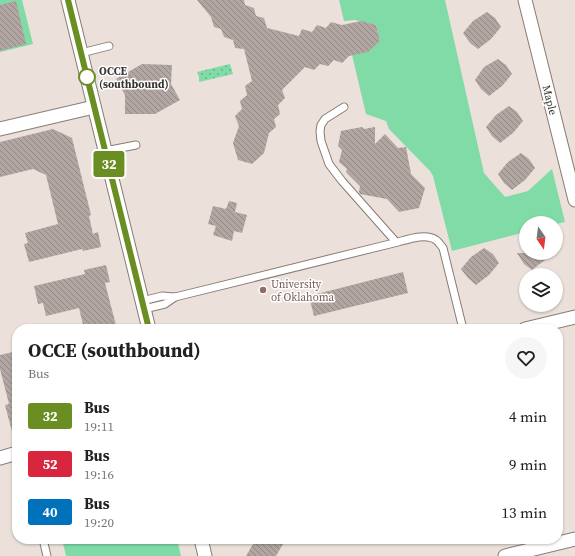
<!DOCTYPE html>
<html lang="en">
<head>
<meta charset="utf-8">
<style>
  :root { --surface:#fff; --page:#f6f6f6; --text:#202124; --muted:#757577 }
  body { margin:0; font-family:"Source Serif 4",serif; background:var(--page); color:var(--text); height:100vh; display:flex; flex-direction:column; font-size:15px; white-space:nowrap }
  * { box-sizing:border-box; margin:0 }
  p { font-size:13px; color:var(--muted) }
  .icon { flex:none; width:22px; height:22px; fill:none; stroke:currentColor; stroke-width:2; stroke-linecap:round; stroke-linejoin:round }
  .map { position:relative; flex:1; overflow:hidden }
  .sheet { position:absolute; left:12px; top:324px; width:551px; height:220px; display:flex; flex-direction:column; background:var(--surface); border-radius:16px; box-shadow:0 1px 3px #0004 }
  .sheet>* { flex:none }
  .badge { padding:0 8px; border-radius:3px; font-size:14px; line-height:26px }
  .needle { width:26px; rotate:166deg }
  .controls { position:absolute; left:519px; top:216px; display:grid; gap:8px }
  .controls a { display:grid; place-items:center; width:44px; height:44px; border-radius:50%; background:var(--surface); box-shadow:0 1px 3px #0004; font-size:20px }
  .map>.badge { position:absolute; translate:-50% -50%; box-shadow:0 0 0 2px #fff }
  .round { display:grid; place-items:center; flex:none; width:42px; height:42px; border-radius:21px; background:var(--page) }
  .overview { display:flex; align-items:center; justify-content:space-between; height:68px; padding:0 16px }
  h1 { font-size:19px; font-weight:700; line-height:30px }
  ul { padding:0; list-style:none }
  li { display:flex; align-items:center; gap:12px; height:48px; padding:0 16px }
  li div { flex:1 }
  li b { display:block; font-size:15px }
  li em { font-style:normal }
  li .badge { min-width:44px; font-weight:700; text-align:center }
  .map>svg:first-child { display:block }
  .green { fill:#80dba6 }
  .garden { fill:url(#garden-dots) }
  .building { fill:url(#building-back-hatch) }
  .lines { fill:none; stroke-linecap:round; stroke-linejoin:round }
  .lane-casing { stroke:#877c77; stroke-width:9 }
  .street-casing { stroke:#877c77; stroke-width:15 }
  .lane { stroke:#fff; stroke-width:7 }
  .street { stroke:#fff; stroke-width:13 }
  .line-casing { stroke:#fff; stroke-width:9 }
  .line { stroke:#6b8e23; stroke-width:6 }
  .stop-dot { fill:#fff; stroke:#6b8e23; stroke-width:2 }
  .education-dot { fill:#8d6e63; stroke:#fff; stroke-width:1.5 }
  .labels { text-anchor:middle; stroke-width:3; stroke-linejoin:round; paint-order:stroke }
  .stop-label { font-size:11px; font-weight:bold; fill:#383432; stroke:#fff; text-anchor:start }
  .street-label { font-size:11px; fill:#383432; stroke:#fff }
  .education-label { font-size:11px; fill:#785e54; stroke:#fff; text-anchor:start }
</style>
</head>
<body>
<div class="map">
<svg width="575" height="556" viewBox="0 0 575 556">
  <defs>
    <pattern id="garden-dots" width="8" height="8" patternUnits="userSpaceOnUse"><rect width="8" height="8" fill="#80dba6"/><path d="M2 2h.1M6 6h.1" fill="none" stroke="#6ab288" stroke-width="1.8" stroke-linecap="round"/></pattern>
    <pattern id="building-back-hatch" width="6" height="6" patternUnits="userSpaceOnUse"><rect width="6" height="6" fill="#b1a6a1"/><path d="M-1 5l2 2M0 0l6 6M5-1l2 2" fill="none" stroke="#918884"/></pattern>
  </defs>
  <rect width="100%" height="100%" fill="#ebe0da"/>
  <!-- green -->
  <g class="green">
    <path d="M0,0H22L33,44L0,52Z"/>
    <path d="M339,0H445L484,173L505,197L528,191L552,169L565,222L556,224V223H526V232L452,251L433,176L430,171L389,129L386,121L366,114L352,55L367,52L380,41L376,25L355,20L344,21Z"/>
    <path d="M62,539H177L181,556H66Z"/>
  </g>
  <!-- garden -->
  <path class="garden" d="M230,64L233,74L199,82V77L197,72Z"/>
  <!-- building -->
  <g class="building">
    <path d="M197,0H244L245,5L254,8L256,16L264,18L267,28L299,36L302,29L312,32L317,25L326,28L331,22L342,25L361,21L376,25L380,41L368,52L349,56L342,63L334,60L328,66L320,64L314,70L305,67L282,90L285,98L278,105L280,114L274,119L276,127L269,133L264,153L252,164L238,160L233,143L239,126L235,116L242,109L240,101L247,95L245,86L252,81L244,49L235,48L233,40L224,37L221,29L214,27L211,17Z"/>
    <path d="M16,1L26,44L0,51V5Z"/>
    <path d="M487,12L495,18L501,27L491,39L478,49L470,43L463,33L473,21Z"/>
    <path d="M498,59L506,65L512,74L502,86L489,96L481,89L475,80L484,67Z"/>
    <path d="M142,64L172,65L171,84L180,100L155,114H125V95L116,79Z"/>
    <path d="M509,106L517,112L523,121L513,133L500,143L492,136L486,127L496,115Z"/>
    <path d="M362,127L364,129L375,127V144L385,134L398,148L406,147L411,174L425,188L419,208L399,212L387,199L360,194L359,192L360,186L346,172L347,169L339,162L342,150L338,146L341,131Z"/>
    <path d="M53,129L72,138L91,215L89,216L93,234L98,232L101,247L83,251L82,249L29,262L24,244L28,243L25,233L58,224L46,175L33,169L0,177V142Z"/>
    <path d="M521,153L529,159L535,168L525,180L512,190L504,183L498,174L508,162Z"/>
    <path d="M229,201L237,203L235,212L247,215L242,233L234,231L232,241L213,235L216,226L208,224L213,206L226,209Z"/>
    <path d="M484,248L493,254L499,263L489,275L476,285L468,278L461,269L471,257Z"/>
    <path d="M517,253H554L532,270L524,264Z"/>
    <path d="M106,265L110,282L105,283L117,329H84L79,308L46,316L43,303L38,304L34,286L85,274L84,270Z"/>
    <path d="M403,272L408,293L314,316L309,296Z"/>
    <path d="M17,351V439H14L5,405L9,404L0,369V355Z"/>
    <path d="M256,539H286L276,556H246Z"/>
  </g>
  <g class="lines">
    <defs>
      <g id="lane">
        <path d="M81,53L109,46"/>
        <path d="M344,107L325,119L321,125L320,131L321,141L329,164L342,181L396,242"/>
        <path d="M105,151L136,145"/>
        <path d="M175,297L398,242C409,239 426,233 436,240C439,242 441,246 443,248L463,329"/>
        <path d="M142,301L162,296L175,297L165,304L144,309"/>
        <path d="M43,539L47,556"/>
      </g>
      <g id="street">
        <path d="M68,0L149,329"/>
        <path d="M525,0L575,200"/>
        <path d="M0,129L94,107"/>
        <path d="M525,329L575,317"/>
        <path d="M0,458L17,453"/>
        <path d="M201,539L205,556"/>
        <path d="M505,556L575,539"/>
      </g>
    </defs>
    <!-- lane casing -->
    <use href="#lane" class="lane-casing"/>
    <!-- street casing -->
    <use href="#street" class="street-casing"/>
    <!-- lane -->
    <use href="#lane" class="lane"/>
    <!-- street -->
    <use href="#street" class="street"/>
  </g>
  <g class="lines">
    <defs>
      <path id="line" d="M68,0L149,329"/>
    </defs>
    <!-- line casing -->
    <use href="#line" class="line-casing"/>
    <!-- line -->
    <use href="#line" class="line"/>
  </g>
  <!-- markers -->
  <circle class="stop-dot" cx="87" cy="77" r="8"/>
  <circle class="education-dot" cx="263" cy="290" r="4"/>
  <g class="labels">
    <!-- stop labels -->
    <g class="stop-label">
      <text x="99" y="75">OCCE<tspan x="99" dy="13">(southbound)</tspan></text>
    </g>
    <!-- street labels -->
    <g class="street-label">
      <text transform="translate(550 100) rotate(76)" y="4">Maple</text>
    </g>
    <!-- education labels -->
    <g class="education-label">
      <text x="271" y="288">University<tspan x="271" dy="13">of Oklahoma</tspan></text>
    </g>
  </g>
</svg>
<div class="controls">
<a><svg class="needle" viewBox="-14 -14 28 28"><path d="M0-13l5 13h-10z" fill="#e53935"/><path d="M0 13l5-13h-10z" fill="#757577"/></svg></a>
<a><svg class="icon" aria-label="layers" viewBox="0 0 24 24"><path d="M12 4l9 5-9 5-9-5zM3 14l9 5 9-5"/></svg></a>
</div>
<b class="badge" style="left:109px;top:164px;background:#6b8e23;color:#fff">32</b>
<section class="sheet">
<div class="overview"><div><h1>OCCE (southbound)</h1><p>Bus</p></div><a class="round"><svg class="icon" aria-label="heart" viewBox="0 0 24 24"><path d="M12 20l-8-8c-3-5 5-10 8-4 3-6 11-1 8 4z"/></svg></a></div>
<ul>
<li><span class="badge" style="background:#6b8e23;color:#fff">32</span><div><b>Bus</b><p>19:11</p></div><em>4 min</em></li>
<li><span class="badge" style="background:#d7263d;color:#fff">52</span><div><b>Bus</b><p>19:16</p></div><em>9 min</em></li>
<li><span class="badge" style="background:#0072bc;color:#fff">40</span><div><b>Bus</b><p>19:20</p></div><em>13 min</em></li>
</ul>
</section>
</div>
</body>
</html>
